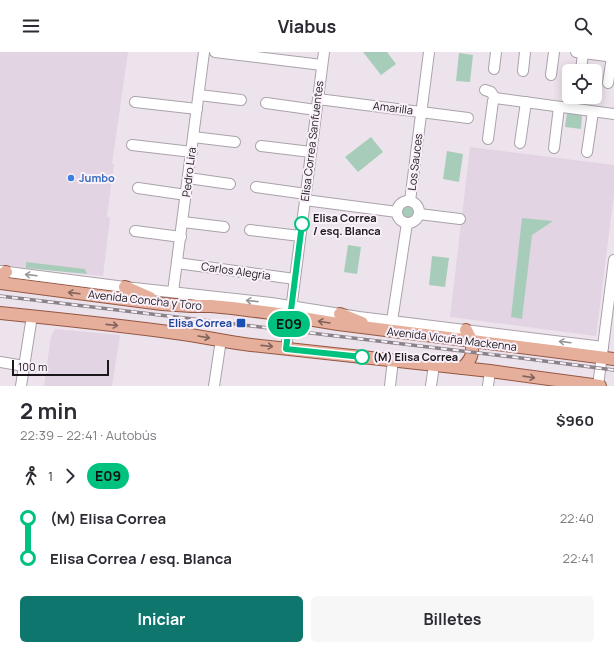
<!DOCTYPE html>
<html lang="es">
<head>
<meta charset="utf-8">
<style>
  :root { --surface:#fff; --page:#f7f7f7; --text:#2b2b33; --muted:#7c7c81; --accent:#0f766e }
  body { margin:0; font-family:Manrope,sans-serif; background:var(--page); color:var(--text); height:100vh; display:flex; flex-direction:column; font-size:15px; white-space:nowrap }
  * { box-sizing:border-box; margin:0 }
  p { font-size:13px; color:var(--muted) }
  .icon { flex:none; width:22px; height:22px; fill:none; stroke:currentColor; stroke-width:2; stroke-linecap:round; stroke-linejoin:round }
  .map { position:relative; height:334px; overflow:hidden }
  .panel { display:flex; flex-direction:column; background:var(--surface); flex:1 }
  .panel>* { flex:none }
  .badge { padding:0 8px; border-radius:13px; font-size:14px; line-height:26px }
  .buttons { position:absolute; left:562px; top:12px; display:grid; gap:8px }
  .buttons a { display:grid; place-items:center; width:40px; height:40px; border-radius:6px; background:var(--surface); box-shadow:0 2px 10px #0003; font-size:20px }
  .scale { position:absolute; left:12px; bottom:10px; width:97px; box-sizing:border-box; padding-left:4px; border:2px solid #1b171b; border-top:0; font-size:11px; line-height:14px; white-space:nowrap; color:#1b171b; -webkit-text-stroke:3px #faf0fa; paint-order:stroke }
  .map>.badge { position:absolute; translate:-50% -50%; box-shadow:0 0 0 2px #fff }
  .legs { display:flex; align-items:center; gap:6px; height:44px; padding:0 20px; font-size:13px }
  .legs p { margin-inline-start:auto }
  .head { display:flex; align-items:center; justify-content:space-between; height:68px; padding:0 20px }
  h1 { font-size:22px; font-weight:700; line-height:30px }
  .button { display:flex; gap:8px; margin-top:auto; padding:8px 20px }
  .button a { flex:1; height:46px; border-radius:6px; background:var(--accent); color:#fff; font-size:16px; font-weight:700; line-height:46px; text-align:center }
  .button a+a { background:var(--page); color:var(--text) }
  ul { padding:0 20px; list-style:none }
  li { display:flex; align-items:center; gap:14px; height:40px; font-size:15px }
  li i { display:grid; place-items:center; width:6px; height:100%; margin:0 5px; background:currentColor }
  li i::after { content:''; width:10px; height:10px; margin:-5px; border:3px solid; border-radius:50%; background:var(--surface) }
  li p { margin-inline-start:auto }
  li:first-child i { background:linear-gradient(#0000 50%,currentColor 0) }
  li:last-child i { background:linear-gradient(currentColor 50%,#0000 0) }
  header { display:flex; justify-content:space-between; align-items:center; height:52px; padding:0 20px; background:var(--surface); font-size:18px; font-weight:700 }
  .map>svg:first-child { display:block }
  .built { fill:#e3d4e3 }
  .green { fill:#a8ccba }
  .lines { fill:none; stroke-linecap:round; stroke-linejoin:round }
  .minor-casing { stroke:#aaa2aa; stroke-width:12 }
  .major-casing { stroke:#945743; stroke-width:14 }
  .minor { stroke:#fff; stroke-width:10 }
  .major { stroke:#e6af9b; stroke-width:12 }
  .rail-casing { stroke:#898289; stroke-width:3.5 }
  .rail { stroke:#faf0fa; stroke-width:2; stroke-dasharray:6; stroke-linecap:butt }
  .oneway { stroke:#989798 }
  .oneway2 { stroke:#80635b }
  .line-1-casing { stroke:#fff; stroke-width:9 }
  .line-1 { stroke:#00c27f; stroke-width:6 }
  .shop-dot { fill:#3f7fe0; stroke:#faf0fa; stroke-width:1.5 }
  .stop-1-dot { fill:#fff; stroke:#00c27f; stroke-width:2 }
  .transit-dot { fill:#1a4fb4; stroke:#faf0fa; stroke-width:1.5 }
  .labels { text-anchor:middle; stroke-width:4; stroke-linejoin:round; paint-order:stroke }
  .street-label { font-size:11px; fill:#1b171b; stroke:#faf0fa }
  .shop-label { font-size:11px; font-weight:bold; fill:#366cbe; stroke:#faf0fa; text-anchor:start }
  .stop-label { font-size:11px; font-weight:bold; fill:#1b171b; stroke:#faf0fa; text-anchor:start }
  .transit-label { font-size:11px; font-weight:bold; fill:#164399; stroke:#faf0fa; text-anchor:end }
</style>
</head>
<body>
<header><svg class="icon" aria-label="menu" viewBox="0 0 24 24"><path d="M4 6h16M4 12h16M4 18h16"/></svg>Viabus<svg class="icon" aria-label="search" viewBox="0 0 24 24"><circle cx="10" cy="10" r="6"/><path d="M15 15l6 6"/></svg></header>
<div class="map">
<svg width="614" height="334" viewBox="0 0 614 334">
  <rect width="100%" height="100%" fill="#ede3ec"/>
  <!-- built -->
  <g class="built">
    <path d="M0,0H128L112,112H114L107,164L110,166L103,224L0,213Z"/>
    <path d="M470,95L614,113V142L596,284L450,265Z"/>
    <path d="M55,277L120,283L112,334H44L51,284Z"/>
  </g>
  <!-- green -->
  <g class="green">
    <path d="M363,0H387L396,12L381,23Z"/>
    <path d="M459,1L473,3L470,30L456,29Z"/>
    <path d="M567,61L582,63L581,77L565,75Z"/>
    <path d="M371,85L383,100L358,120L345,105Z"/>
    <path d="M447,99L463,102L459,130L443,127Z"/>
    <circle cx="408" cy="160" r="10"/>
    <path d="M522,166L553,169L532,183L522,267L511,265Z"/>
    <path d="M348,193L361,195L357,222L344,220Z"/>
    <path d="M432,204L449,206L445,235L429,233Z"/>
    <path d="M26,210L85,217L87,222L26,216Z"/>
  </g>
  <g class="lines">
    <defs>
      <g id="minor">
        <path d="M215,0L322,13"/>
        <path d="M576,0L614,5"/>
        <path d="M494,17L496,0"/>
        <path d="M523,19L525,0"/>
        <path d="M581,19L583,1"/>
        <path d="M551,23L554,0"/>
        <path d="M608,31L612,5"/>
        <path d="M485,38L491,40L495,46"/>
        <path d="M199,43L241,48"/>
        <path d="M495,46L614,62"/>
        <path d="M318,47L468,66"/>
        <path d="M135,50L197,57"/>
        <path d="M266,51L316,58"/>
        <path d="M193,85L235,90"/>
        <path d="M488,87L493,49L495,46"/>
        <path d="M520,91L526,50"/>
        <path d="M132,93L192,100"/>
        <path d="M261,94L311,100"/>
        <path d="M554,96L559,55"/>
        <path d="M587,100L593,60"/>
        <path d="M188,126L230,132"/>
        <path d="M256,135L306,142"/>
        <path d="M138,136L186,143"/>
        <path d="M305,148L397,160"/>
        <circle cx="408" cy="160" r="11"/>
        <path d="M410,149L429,0"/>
        <path d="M419,162L460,167"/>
        <path d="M183,170L224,175"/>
        <path d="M250,178L300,184"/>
        <path d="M135,179L181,185"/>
        <path d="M177,211L295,227"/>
        <path d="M0,219L125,235L271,251L359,265L603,295"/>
        <path d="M173,240L204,0"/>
        <path d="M392,269L407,171"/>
        <path d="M286,297L324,0"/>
        <path d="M0,310L24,314"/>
        <path d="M21,334L32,264"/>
        <path d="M214,334L221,288"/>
        <path d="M390,334L393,308"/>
        <path d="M431,334L434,313"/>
        <path d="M488,334L490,319"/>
        <path d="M598,334L614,208"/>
      </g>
      <g id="major">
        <path d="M0,224L6,220"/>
        <path d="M0,231L162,252L191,254H211L232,256L271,261L338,272L614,307"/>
        <path d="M125,235L150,246"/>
        <path d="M0,261C59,267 117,273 176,281C201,284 226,290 251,293L490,319L600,334"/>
        <path d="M340,262L362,271"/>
        <path d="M462,316C476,305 474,292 466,278"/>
      </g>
    </defs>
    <!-- minor casing -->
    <use href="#minor" class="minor-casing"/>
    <!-- major casing -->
    <use href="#major" class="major-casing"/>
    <!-- minor -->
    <use href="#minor" class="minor"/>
    <!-- major -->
    <use href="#major" class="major"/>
    <defs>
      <path id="rail" d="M0,244L513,305L614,318"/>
    </defs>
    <!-- rail casing -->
    <use href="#rail" class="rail-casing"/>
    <!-- rail -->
    <use href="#rail" class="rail"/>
  </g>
  <!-- one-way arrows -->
  <defs><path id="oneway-shaft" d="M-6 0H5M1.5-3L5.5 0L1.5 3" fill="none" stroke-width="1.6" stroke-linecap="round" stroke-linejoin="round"/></defs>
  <g class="oneway">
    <use href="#oneway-shaft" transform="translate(31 223) rotate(-173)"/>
    <use href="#oneway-shaft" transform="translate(252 249) rotate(-174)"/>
    <use href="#oneway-shaft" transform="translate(565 290) rotate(-173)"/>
  </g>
  <g class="oneway2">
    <use href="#oneway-shaft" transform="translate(74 241) rotate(-173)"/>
    <use href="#oneway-shaft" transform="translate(324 270) rotate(-171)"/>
    <use href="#oneway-shaft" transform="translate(112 273) rotate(6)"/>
    <use href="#oneway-shaft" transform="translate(204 285) rotate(10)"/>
    <use href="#oneway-shaft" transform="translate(267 294) rotate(6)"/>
    <use href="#oneway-shaft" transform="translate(529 325) rotate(8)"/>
  </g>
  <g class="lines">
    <defs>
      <path id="line-1" d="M302,172L286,297L362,305"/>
    </defs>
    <!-- line-1 casing -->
    <use href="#line-1" class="line-1-casing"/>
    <!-- line-1 -->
    <use href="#line-1" class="line-1"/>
  </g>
  <!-- markers -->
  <circle class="shop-dot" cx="71" cy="126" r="4"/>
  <g class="stop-1-dot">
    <circle cx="302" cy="172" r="7"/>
    <circle cx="362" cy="305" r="7"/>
  </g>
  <rect class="transit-dot" x="236" y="266" width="10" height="10" rx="2"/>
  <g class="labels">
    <!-- street labels -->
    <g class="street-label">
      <text transform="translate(393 56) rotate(7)" y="4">Amarilla</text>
      <text transform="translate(312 89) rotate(-83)" y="4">Elisa Correa Sanfuentes</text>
      <text transform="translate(415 110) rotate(-83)" y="4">Los Sauces</text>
      <text transform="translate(189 120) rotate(-83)" y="4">Pedro Lira</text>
      <text transform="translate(236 219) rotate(8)" y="4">Carlos Alegria</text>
      <text transform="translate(145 248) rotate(6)" y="4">Avenida Concha y Toro</text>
      <text transform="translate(452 287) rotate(7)" y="4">Avenida Vicuña Mackenna</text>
    </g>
    <!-- shop labels -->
    <g class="shop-label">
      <text x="79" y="130">Jumbo</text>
    </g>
    <!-- stop labels -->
    <g class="stop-label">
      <text x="313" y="170">Elisa Correa<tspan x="313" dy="13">/ esq. Blanca</tspan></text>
      <text x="373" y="309">(M) Elisa Correa</text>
    </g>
    <!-- transit labels -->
    <g class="transit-label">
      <text x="232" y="275">Elisa Correa</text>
    </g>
  </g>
</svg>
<div class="buttons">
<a><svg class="icon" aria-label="locate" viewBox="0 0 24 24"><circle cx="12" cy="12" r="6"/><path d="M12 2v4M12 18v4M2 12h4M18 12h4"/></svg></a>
</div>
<div class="scale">100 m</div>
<b class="badge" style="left:289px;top:272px;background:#00c27f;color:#111">E09</b>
</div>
<section class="panel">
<div class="head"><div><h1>2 min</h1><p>22:39 – 22:41 · Autobús</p></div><b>$960</b></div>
<div class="legs"><svg class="icon" aria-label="walk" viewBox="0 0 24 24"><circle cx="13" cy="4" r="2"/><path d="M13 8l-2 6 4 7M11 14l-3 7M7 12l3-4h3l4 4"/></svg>1<svg class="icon" aria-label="forward" viewBox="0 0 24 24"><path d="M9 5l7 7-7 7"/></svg><b class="badge" style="background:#00c27f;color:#111">E09</b></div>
<ul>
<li><i style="color:#00c27f"></i><b>(M) Elisa Correa</b><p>22:40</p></li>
<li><i style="color:#00c27f"></i><b>Elisa Correa / esq. Blanca</b><p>22:41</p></li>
</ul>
<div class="button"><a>Iniciar</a><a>Billetes</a></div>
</section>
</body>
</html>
